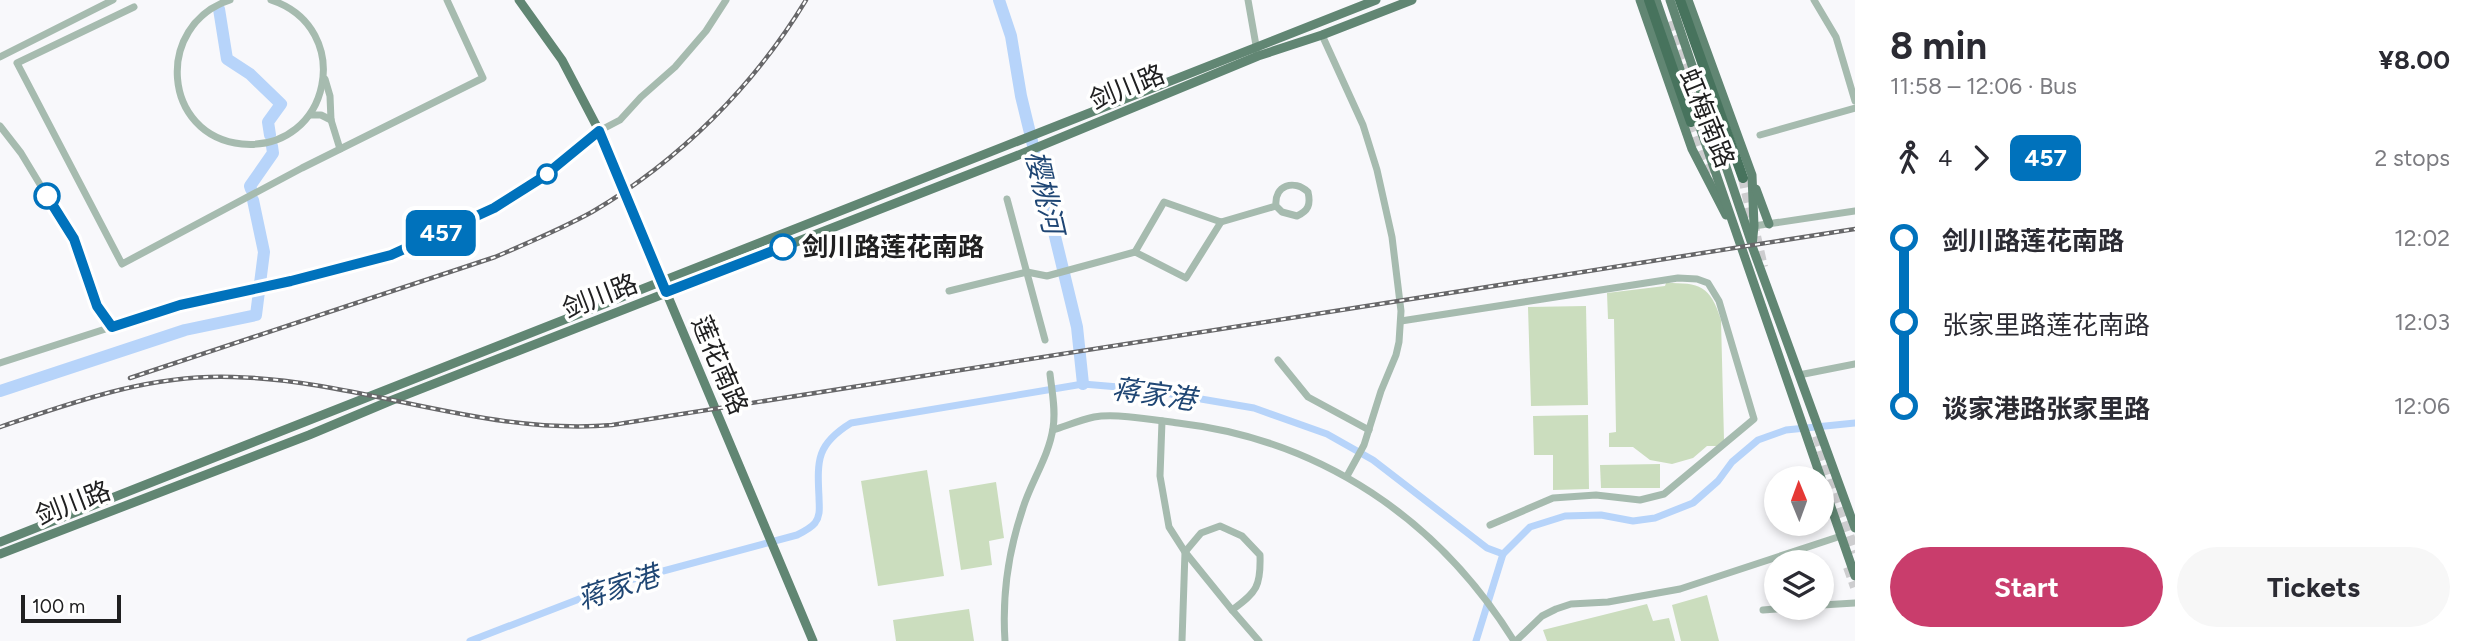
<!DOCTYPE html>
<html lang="en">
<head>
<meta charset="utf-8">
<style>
  :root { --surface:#fff; --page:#f7f7f7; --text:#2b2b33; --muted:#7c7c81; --accent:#c93d6c }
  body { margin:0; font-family:Figtree,"Noto Sans SC",sans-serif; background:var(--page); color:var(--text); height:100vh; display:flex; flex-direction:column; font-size:26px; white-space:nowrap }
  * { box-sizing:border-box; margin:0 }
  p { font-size:23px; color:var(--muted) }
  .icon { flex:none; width:38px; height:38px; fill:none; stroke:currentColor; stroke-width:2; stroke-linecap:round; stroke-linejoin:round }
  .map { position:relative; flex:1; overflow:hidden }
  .details { display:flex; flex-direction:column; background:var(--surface); width:630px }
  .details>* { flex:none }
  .badge { padding:0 14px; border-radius:10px; font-size:24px; line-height:46px }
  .needle { width:46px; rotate:359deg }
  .tools { position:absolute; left:1764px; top:466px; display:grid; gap:14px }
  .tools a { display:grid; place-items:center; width:70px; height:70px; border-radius:50%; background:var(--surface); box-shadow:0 4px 10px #0003; font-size:35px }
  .scale { position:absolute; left:21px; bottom:18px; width:100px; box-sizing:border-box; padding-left:7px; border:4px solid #202021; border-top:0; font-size:19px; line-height:24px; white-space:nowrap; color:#202021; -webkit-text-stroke:5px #fff; paint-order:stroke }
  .map>.badge { position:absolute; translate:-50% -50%; box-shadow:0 0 0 4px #fff }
  .legs { display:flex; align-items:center; gap:10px; height:77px; padding:0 35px; font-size:23px }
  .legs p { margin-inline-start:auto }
  .overview { display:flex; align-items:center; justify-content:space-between; height:119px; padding:0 35px }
  h1 { font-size:38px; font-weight:700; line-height:52px }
  .button { display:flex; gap:14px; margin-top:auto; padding:14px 35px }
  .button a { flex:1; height:80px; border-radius:42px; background:var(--accent); color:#fff; font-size:28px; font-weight:700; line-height:80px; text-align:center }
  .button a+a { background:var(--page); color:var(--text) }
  ul { padding:0 35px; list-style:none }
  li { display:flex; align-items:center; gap:24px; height:84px; font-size:26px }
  li i { display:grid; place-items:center; width:10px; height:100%; margin:0 9px; background:currentColor }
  li i::after { content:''; width:18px; height:18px; margin:-9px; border:5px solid; border-radius:50%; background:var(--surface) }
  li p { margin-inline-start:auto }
  li:first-child i { background:linear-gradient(#0000 50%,currentColor 0) }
  li:last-child i { background:linear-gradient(currentColor 50%,#0000 0) }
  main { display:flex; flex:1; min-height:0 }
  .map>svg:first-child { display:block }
  .green { fill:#cbddbe }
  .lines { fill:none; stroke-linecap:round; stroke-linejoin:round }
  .canal { stroke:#b7d4fa; stroke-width:7 }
  .river { stroke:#b7d4fa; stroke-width:12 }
  .highway-tunnel { stroke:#cdcdcf; stroke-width:10; stroke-dasharray:10 5; stroke-linecap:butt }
  .minor { stroke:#a6bbaf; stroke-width:7 }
  .major { stroke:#618673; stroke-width:9 }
  .highway { stroke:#47735d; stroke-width:10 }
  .rail-casing { stroke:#676769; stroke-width:4.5 }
  .rail { stroke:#fff; stroke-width:2; stroke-dasharray:5; stroke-linecap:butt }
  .line-1-casing { stroke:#fff; stroke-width:16 }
  .line-1 { stroke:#0072bc; stroke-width:10 }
  .stop-1-dot { fill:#fff; stroke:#0072bc; stroke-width:3.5 }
  .labels { text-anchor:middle; stroke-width:7; stroke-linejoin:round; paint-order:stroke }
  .street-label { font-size:26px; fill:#202021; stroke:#fff }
  .stop-label { font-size:26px; font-weight:bold; fill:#202021; stroke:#fff; text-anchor:start }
  .water-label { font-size:28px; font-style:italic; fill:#1f4674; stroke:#fff }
</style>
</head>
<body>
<main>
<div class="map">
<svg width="1855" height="641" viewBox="0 0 1855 641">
  <rect width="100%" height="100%" fill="#f8f8fb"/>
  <!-- green -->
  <g class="green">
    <path d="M1666,283C1700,283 1710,285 1721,320L1724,440L1717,446H1707L1693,458L1672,464L1650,460L1633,447H1609V433L1616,432L1614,319H1608L1607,293L1665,286Z"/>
    <path d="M1586,306L1588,405L1531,406L1528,307Z"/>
    <path d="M1588,415L1589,489L1553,490V455H1534L1533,416Z"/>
    <path d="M1660,464V488H1601L1600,465Z"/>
    <path d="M927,470L944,576L878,586L861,481Z"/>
    <path d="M996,482L1004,538L989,541L992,565L961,570L949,490Z"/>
    <path d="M1707,595L1719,641H1681L1672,605Z"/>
    <path d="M1647,604L1653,621L1669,618L1675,641H1547L1543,630Z"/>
    <path d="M969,609L974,641H896L893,620Z"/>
  </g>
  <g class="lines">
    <!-- canal -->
    <g class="canal">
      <path d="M470,641L626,581L797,535C803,532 811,528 815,523C821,515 819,506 819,497C817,459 817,444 851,423L1083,384L1142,389L1254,408L1327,434L1373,460L1487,548L1503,554L1530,527L1565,516L1601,515L1633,521L1655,518L1693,503L1718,481L1732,462L1758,440L1786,430L1855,423"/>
      <path d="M1476,641L1503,554"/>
    </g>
    <!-- river -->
    <g class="river">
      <path d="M999,0L1011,36L1021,96L1077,327L1083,384"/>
      <path d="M219,9L227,59L250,74L281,104L268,122L270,135"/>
      <path d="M251,189L250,186L273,153L272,146"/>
      <path d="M0,391L185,330L256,315L264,252L253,200"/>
    </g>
    <!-- highway-tunnel -->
    <g class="highway-tunnel">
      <path d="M1668,22L1697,107"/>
      <path d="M1691,122L1719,194"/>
      <path d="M1743,178L1763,267"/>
      <path d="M1817,436L1855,553"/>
      <path d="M1848,567L1855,587"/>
    </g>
    <!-- minor -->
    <g class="minor">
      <path d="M230,0C154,25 162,136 242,144C331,152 356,28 271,0"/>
      <path d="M1248,0L1257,51"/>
      <path d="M1814,0L1836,37L1855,101"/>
      <path d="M134,7L17,63L122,264L302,168L483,78L447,0"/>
      <path d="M1322,35L1363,125L1377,170L1392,237L1401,311L1399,342L1396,355L1381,391L1364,445L1347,476"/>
      <path d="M0,57L113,0"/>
      <path d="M325,79L330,96L331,120L340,149"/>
      <path d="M310,115H321L331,120"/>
      <path d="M0,126L21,153L73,239L97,306L112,327"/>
      <path d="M1760,135L1855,108"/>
      <path d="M1007,199L1045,340"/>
      <path d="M1754,226L1855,211"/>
      <path d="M1135,252L1164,202L1221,222L1276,206L1282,212L1297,216C1308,211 1311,205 1308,192C1294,179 1274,185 1276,206"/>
      <path d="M949,291L1027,272L1047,276L1135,252L1186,278L1221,222"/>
      <path d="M1401,321L1678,278L1697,279L1708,283L1719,301L1754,419L1664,494L1640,500L1596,495L1553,498L1490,525"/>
      <path d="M1278,360L1308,397L1369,430"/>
      <path d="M0,363L180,305L291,281L391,255L494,208L543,177L599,131L620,120L641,97L675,67L706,31L726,0"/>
      <path d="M1799,375L1855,364"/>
      <path d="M1162,421L1160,476L1169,527L1185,552L1232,610"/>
      <path d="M1053,430C1066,426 1080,420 1094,417C1116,413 1155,420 1178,423C1322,440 1438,519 1514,641"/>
      <path d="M1822,605L1855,603"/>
      <path d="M1763,610L1800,607"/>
      <path d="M1005,641C1002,596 1008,552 1023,508C1031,482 1049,456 1053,428C1056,410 1052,392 1050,374"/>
      <path d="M1182,641L1185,552L1201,533L1220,526L1242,536L1260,555C1261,586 1257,592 1232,610L1259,641"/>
      <path d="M1516,641L1542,616L1556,609L1571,604L1608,602L1680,589L1841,536"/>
    </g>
    <!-- major -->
    <g class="major">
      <path d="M519,0L562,60L606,144L640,230L813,641"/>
      <path d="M1640,0L1692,149L1726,215"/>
      <path d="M1656,0L1821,478"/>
      <path d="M1670,0L1751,241"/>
      <path d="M1688,0L1752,175L1754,226L1752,246L1855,528"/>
      <path d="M1756,189L1769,224"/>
      <path d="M1822,481L1855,576"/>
      <path d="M0,542L1376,0"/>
      <path d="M0,554L309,435L390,401L1016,156L1258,56L1322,35L1412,0"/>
    </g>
    <!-- highway -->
    <g class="highway">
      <path d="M1649,0L1691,122"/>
      <path d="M1680,0L1743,178"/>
    </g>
    <defs>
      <g id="rail">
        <path d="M130,378L495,257C528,243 561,229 592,212C679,161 754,86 806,0"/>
        <path d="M0,427C77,401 151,374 233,377C361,380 483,436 612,425L1855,229"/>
      </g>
    </defs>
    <!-- rail casing -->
    <use href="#rail" class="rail-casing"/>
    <!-- rail -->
    <use href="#rail" class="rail"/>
  </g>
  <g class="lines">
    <defs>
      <path id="line-1" d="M47,196L74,239L97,306L112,327L180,305L291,281L391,255L494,208L543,177L599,131L666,292L783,247"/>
    </defs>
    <!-- line-1 casing -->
    <use href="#line-1" class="line-1-casing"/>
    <!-- line-1 -->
    <use href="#line-1" class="line-1"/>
  </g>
  <!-- markers -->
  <g class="stop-1-dot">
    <circle cx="547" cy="174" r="9"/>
    <circle cx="47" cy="196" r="12"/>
    <circle cx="783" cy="247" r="12"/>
  </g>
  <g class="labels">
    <!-- street labels -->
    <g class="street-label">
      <text transform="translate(1127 87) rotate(-22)" y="9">剑川路</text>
      <text transform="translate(1707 118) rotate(68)" y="9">虹梅南路</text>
      <text transform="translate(600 296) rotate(-21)" y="9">剑川路</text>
      <text transform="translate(720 365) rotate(67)" y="9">莲花南路</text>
      <text transform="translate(73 503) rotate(-21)" y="9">剑川路</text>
    </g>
    <!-- stop labels -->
    <g class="stop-label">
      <text x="802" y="256">剑川路莲花南路</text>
    </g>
    <!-- water labels -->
    <g class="water-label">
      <text transform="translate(1045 192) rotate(77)" y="10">樱桃河</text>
      <text transform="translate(1154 394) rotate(8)" y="10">蒋家港</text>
      <text transform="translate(618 587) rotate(-18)" y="10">蒋家港</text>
    </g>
  </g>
</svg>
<div class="tools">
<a><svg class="needle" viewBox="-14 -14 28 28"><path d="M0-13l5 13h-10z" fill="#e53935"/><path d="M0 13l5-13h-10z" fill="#7c7c81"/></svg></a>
<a><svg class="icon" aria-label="layers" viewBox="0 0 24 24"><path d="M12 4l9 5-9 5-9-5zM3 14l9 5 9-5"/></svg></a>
</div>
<div class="scale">100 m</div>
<b class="badge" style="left:441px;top:233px;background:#0072bc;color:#fff">457</b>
</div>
<section class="details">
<div class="overview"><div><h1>8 min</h1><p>11:58 – 12:06 · Bus</p></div><b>¥8.00</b></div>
<div class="legs"><svg class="icon" aria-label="walk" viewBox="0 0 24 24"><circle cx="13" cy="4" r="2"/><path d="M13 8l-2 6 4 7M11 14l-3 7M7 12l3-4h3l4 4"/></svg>4<svg class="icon" aria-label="forward" viewBox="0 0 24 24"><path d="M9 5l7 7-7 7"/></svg><b class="badge" style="background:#0072bc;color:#fff">457</b><p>2 stops</p></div>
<ul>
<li><i style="color:#0072bc"></i><b>剑川路莲花南路</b><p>12:02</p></li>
<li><i style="color:#0072bc"></i><span>张家里路莲花南路</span><p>12:03</p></li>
<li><i style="color:#0072bc"></i><b>谈家港路张家里路</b><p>12:06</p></li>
</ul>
<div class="button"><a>Start</a><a>Tickets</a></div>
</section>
</main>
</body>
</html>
